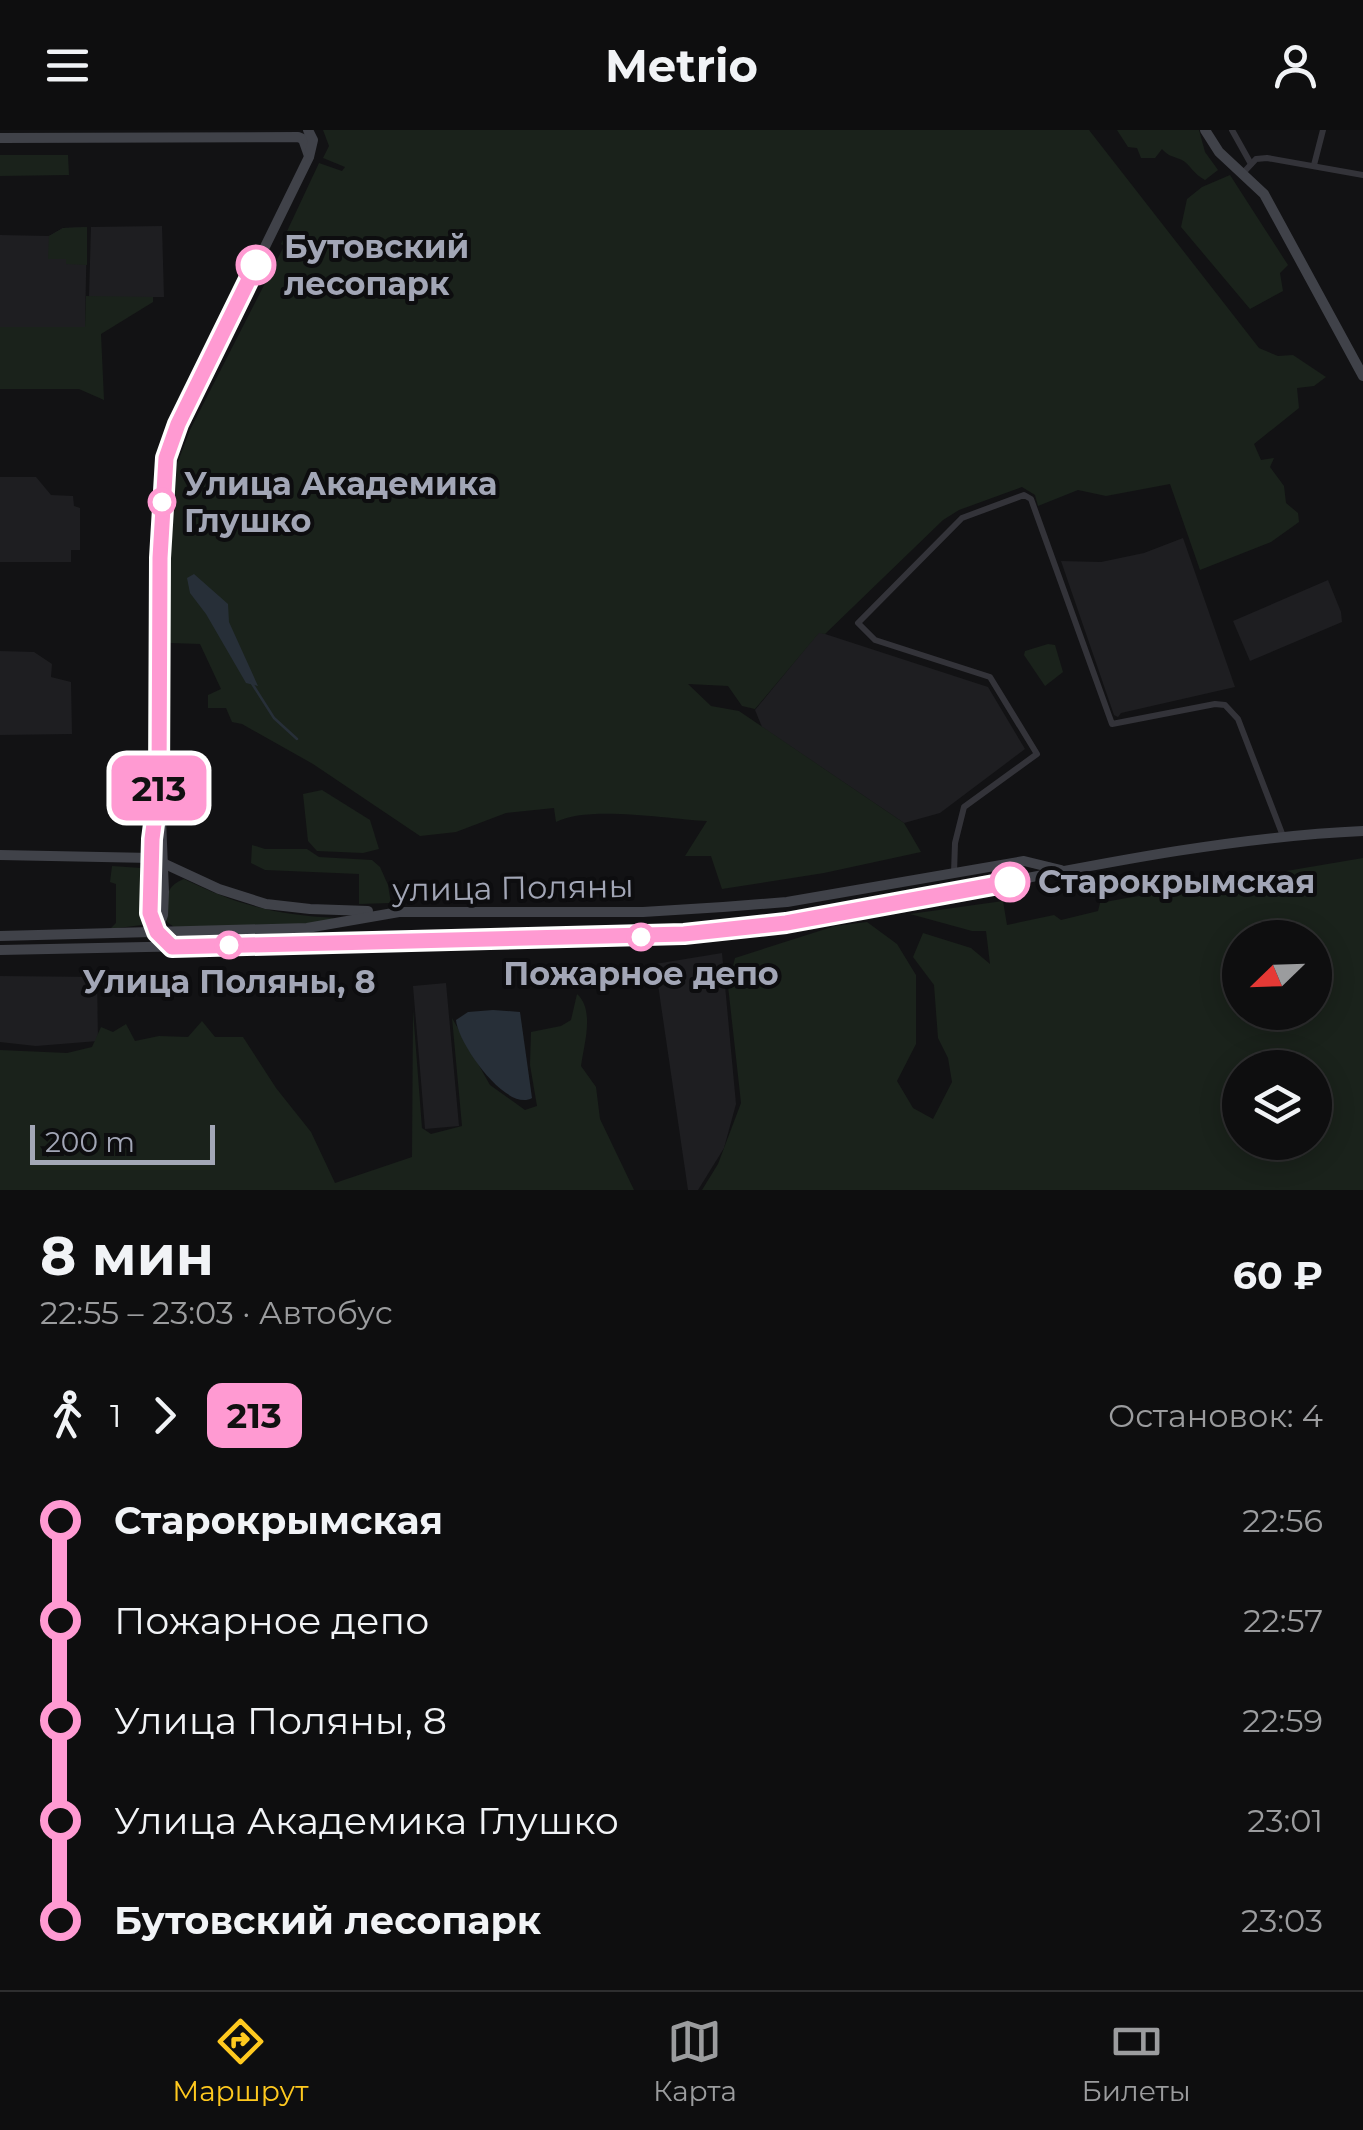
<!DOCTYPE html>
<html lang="ru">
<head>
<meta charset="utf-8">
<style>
  :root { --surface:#0e0e0f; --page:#171718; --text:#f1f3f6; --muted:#9b9c9e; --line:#2e2e2f; --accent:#ffc91f }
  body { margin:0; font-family:Montserrat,sans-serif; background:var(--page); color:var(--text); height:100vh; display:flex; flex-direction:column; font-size:38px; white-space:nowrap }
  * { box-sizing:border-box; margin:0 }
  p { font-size:32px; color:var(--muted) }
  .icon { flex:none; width:55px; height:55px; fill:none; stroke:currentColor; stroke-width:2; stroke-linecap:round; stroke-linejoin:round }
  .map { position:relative; height:1060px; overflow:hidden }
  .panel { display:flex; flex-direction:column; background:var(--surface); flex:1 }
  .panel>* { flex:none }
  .badge { padding:0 20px; border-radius:15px; font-size:35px; line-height:65px }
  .needle { width:65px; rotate:247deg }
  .controls { position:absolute; left:1222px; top:790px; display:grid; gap:20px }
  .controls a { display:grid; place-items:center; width:110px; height:110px; border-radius:50%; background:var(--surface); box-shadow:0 5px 25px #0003,0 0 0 2px var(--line); font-size:50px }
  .scale { position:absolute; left:30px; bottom:25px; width:185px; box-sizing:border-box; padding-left:10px; border:5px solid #a2a6b6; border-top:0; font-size:28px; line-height:35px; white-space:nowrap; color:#a2a6b6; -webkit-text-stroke:8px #0d0d0f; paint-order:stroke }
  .map>.badge { position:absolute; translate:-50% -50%; box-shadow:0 0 0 5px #fff }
  .legs { display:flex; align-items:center; gap:15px; height:110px; padding:0 40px; font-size:32px }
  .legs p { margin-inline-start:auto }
  .headline { display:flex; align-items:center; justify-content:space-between; height:170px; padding:0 40px }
  h1 { font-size:55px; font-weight:700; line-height:75px }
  ul { padding:0 40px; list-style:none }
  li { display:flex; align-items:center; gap:35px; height:100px; font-size:38px }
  li i { display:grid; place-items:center; width:15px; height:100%; margin:0 12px; background:currentColor }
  li i::after { content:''; width:25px; height:25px; margin:-12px; border:8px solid; border-radius:50%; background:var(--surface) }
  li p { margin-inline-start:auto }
  li:first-child i { background:linear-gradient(#0000 50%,currentColor 0) }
  li:last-child i { background:linear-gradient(currentColor 50%,#0000 0) }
  header { display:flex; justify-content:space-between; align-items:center; height:130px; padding:0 40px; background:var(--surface); font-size:45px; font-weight:700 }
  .menu { display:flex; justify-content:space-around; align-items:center; height:140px; border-top:2px solid var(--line); background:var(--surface); font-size:28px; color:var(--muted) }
  .menu a { display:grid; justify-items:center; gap:5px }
  .menu .active { color:var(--accent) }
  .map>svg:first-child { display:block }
  .built { fill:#1e1e21 }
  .green { fill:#1a221b; fill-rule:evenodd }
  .water { fill:#272f38 }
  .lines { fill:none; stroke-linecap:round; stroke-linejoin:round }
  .stream { stroke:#272f38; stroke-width:2.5 }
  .street { stroke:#333339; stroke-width:6 }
  .secondary { stroke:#404249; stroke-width:10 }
  .line-1-casing { stroke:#fff; stroke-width:22 }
  .line-1 { stroke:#ff9ad2; stroke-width:15 }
  .stop-1-dot { fill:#fff; stroke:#ff9ad2; stroke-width:5 }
  .labels { text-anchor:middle; stroke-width:8; stroke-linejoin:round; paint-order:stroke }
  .stop-label { font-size:32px; font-weight:bold; fill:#a2a6b6; stroke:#0d0d0f; text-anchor:start }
  .street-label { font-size:32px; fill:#a2a6b6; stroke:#0d0d0f }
</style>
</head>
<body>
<header><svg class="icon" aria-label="menu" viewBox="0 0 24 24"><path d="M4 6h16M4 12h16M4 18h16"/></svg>Metrio<svg class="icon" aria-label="person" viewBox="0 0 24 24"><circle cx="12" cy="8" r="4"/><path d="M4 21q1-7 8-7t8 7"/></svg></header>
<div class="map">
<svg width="1363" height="1060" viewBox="0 0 1363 1060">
  <rect width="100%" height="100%" fill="#121214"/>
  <!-- built -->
  <g class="built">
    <path d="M162,96L164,167H89L91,97Z"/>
    <path d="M87,97L85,197H0V105L49,106L63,98Z"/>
    <path d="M0,347H36L51,365L73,366L74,376L80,378V420H71V432H0Z"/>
    <path d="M1183,408L1235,557L1121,583L1118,587L1114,585L1061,431L1101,432L1144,423Z"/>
    <path d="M1328,450L1341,482L1342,492L1250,531L1233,491Z"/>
    <path d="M819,502L988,557L1025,619L940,683L904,693L762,597L755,580Z"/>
    <path d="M0,521L34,522L52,534L51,547L71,552L72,604L0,605Z"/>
    <path d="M722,823L736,974L724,1018L698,1060H688L655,834Z"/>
    <path d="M0,846L97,847L98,911L36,916L0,912Z"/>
    <path d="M446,853L459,996L425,999L413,856Z"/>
  </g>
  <!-- green -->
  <g class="green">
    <path d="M323,0H1089L1259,218L1278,226L1293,225L1326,247L1314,256L1297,258L1299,278L1254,314L1261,330L1274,328L1270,337L1284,356L1286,373L1298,383L1299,392L1271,412L1200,440L1170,354L1106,366L1078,360L1038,376L1035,365L1022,357L959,380L943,390L825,504L819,503L755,579L742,576L728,556L688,554L711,576L739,581L904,693L921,722L824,743L722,759L711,726H685L707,691C669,689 587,675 556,692L554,678L506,683L456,702L420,706L313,634L242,594L232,592L226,578H208V565L221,559L200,514L170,513V434L177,334L190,300L284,116L281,114L319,33L342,41L345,37L323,28L329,16Z"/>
    <path d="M1117,0H1199L1205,22L1218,40L1205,50C1193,44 1191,35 1182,30C1173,26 1169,27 1162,19L1155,28H1141L1137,18L1128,17Z"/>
    <path d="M0,25H68L69,45L0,46Z"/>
    <path d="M1230,45L1288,135L1280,143L1283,161L1250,179L1181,97L1187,69L1202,57Z"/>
    <path d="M87,97V135L66,134V129H48L49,106L63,98Z"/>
    <path d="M86,166L153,167V172L101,204L104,270L79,259H0V197H85Z"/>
    <path d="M1048,514L1055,515L1063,542L1045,556L1024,525L1025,521Z"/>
    <path d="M322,660L370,690L379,719L363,723L317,721L308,711L303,664Z"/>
    <path d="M252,715L265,719H307L319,727L372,730L380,737L388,755L391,773L359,774V744L265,740L251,733Z"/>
    <path d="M1363,728V1060H702L718,1034L741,973L728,856L735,828L835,796L867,792L897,814L916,845V914L897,951L913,978L933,989L952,952L948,928L938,908L934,855L913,827L923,803L971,818L990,834L986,801H972L910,784L1003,771L1007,795L1054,785L1061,790L1098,781L1100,773L1121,769ZM1240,808H1315V882H1240ZM1240,938H1315V1012H1240Z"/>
    <path d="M112,736L141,738L145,743V787L142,795L110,799L116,793V754L110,752Z"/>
    <path d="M184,749C237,775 276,785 336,788L313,794L174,797L167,792C164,774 164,756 184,749Z"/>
    <path d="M577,864C595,880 584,914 581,936L596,957L600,989L634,1060H0V920L67,923L92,917L101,897L113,902L126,894L135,911L159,906L188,907L202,891L215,907H243L276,958L311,1002L335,1053L412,1027L413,880L422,998L431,1004L462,996L452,888L490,955L525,980L537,976L530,935L531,902L561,896L571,890Z"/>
  </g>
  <!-- water -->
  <g class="water">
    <path d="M194,444L228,474L229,492L258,556L246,553L206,484L190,463L187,448Z"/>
    <path d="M493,880L520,882L532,968C507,983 458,914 456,890L468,882Z"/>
  </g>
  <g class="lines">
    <!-- stream -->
    <path class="stream" d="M251,552L274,588L297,609"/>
    <!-- street -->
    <g class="street">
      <path d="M1232,0L1251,34"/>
      <path d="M1314,35L1323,0"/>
      <path d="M1243,43L1256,29L1267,28L1363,45"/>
      <path d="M954,743L955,713L964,677L1037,624L990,547L875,510L858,493L962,388L1024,365L1031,369L1112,594L1215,574L1225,575L1238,589L1283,706"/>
    </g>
    <!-- secondary -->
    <g class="secondary">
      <path d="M1205,0L1219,22L1264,64L1363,246"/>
      <path d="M0,8L298,7L303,9L309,26"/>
      <path d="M156,677L150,783L158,803"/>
      <path d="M0,725L152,728L219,759L266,774L310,779L368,781"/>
      <path d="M0,806L307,798L399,782H643L723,777L787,772L1024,731L1061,740"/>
      <path d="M152,806L157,802L163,785L164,762L159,640L161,396L166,328L178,294L309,27L313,10L308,0"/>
      <path d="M0,820L645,807C887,792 1121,712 1363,701"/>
    </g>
  </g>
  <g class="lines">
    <defs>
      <path id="line-1" d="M256,135L178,294L166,328L160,428L159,656L152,709L150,783L157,802L172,817L684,804L786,793L1010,752"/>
    </defs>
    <!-- line-1 casing -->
    <use href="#line-1" class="line-1-casing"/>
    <!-- line-1 -->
    <use href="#line-1" class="line-1"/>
  </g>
  <!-- markers -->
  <g class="stop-1-dot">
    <circle cx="256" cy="135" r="18"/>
    <circle cx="162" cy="372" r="12"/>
    <circle cx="1010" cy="752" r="18"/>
    <circle cx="641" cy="807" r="12"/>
    <circle cx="229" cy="815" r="12"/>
  </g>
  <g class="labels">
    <!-- stop labels -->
    <g class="stop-label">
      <text x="284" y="128">Бутовский<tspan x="284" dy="37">лесопарк</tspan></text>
      <text x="184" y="365">Улица Академика<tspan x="184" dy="37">Глушко</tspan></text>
      <text x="1038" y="763">Старокрымская</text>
      <text x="641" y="855" text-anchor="middle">Пожарное депо</text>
      <text x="229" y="863" text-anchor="middle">Улица Поляны, 8</text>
    </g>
    <!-- street labels -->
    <g class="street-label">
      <text transform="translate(513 758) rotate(-1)" y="11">улица Поляны</text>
    </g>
  </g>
</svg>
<div class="controls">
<a><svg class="needle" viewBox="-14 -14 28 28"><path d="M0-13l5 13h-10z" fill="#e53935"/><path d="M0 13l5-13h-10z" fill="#9b9c9e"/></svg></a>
<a><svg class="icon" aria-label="layers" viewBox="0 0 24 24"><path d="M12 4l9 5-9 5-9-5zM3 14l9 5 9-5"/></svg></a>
</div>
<div class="scale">200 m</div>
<b class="badge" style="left:159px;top:658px;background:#ff9ad2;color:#111">213</b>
</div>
<section class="panel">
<div class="headline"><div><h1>8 мин</h1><p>22:55 – 23:03 · Автобус</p></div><b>60 ₽</b></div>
<div class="legs"><svg class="icon" aria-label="walk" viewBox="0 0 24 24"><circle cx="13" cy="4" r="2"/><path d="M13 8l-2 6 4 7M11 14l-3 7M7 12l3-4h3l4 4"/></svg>1<svg class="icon" aria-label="forward" viewBox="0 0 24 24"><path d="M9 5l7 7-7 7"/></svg><b class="badge" style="background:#ff9ad2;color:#111">213</b><p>Остановок: 4</p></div>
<ul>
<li><i style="color:#ff9ad2"></i><b>Старокрымская</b><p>22:56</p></li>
<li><i style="color:#ff9ad2"></i><span>Пожарное депо</span><p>22:57</p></li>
<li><i style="color:#ff9ad2"></i><span>Улица Поляны, 8</span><p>22:59</p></li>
<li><i style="color:#ff9ad2"></i><span>Улица Академика Глушко</span><p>23:01</p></li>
<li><i style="color:#ff9ad2"></i><b>Бутовский лесопарк</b><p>23:03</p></li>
</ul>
</section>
<nav class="menu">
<a class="active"><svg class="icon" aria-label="directions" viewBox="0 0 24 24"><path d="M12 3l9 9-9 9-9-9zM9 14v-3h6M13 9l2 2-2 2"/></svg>Маршрут</a>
<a><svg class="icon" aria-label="map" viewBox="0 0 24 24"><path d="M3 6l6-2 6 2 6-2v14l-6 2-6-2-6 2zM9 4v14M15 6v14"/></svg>Карта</a>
<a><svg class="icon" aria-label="tickets" viewBox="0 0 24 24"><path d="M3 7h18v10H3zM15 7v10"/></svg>Билеты</a>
</nav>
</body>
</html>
